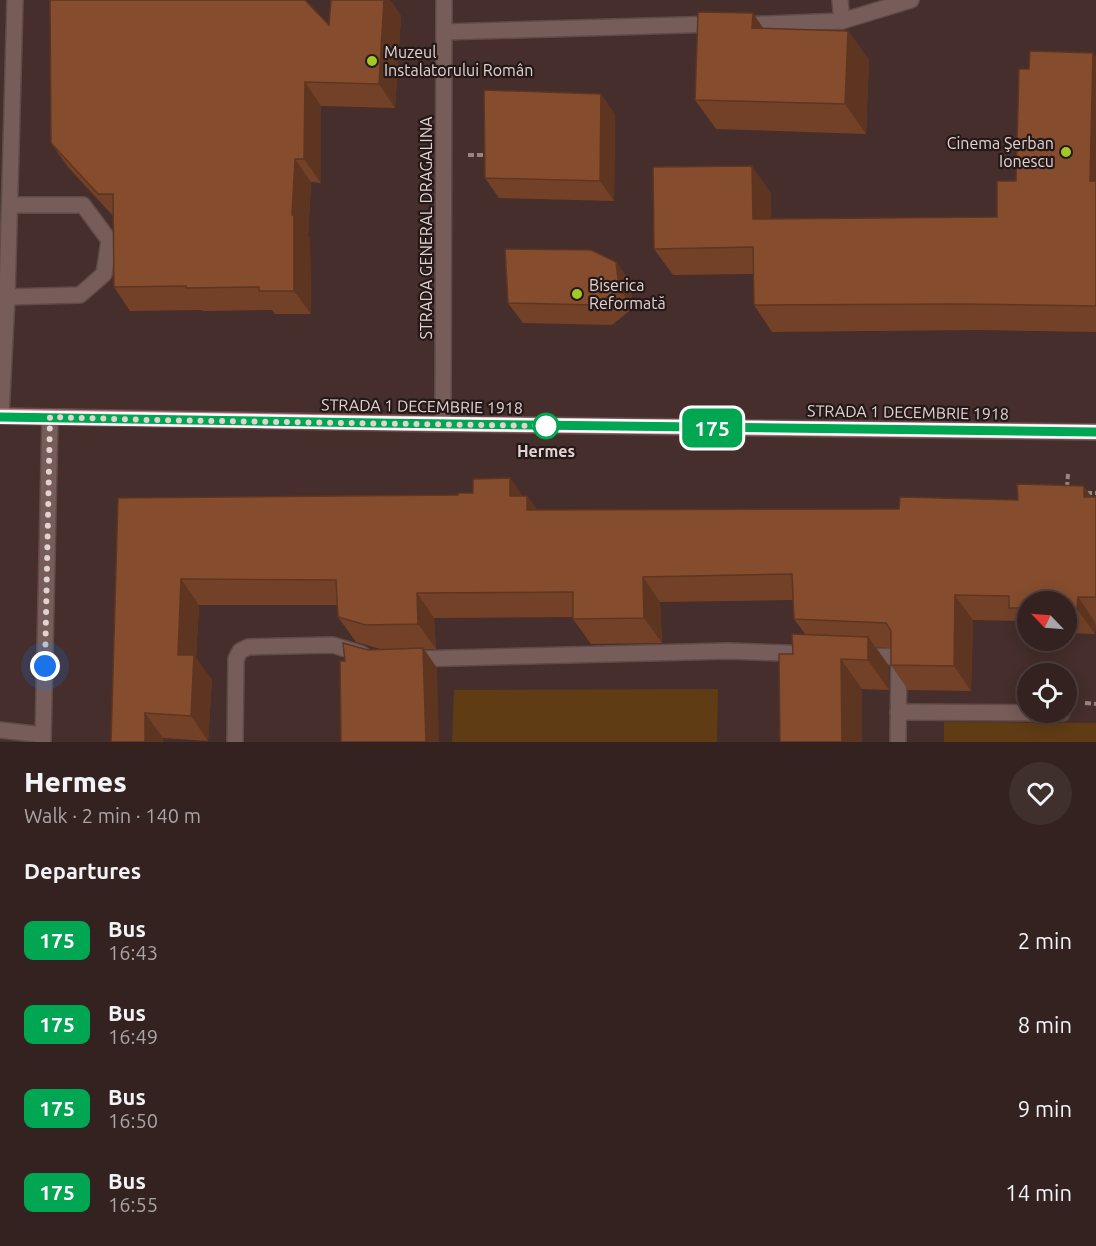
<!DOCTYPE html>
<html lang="en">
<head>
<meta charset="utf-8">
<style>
  :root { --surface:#342220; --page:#3f2f2d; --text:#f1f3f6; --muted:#a9a4a5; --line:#4e3f3e }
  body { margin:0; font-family:Ubuntu,sans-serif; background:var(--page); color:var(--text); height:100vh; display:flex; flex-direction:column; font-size:22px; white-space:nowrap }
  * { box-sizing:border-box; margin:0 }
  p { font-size:20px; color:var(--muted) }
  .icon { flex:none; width:33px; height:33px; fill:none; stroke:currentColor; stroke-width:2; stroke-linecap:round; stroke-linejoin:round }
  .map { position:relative; height:742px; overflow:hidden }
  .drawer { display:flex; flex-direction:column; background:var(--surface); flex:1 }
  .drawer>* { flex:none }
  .badge { padding:0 12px; border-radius:9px; font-size:21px; line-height:39px }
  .needle { width:39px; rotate:295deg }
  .controls { position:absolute; left:1017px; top:591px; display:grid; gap:12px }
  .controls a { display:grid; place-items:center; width:60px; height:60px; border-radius:50%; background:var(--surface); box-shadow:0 3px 15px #0003,0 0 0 2px var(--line); font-size:30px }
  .you { position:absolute; width:30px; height:30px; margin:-15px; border:4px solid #fff; border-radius:50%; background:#1a73e8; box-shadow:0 0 0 9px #1a73e833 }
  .map>.badge { position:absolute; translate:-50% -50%; box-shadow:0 0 0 3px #fff }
  h2 { padding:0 24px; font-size:22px; line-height:54px }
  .round { display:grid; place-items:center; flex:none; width:63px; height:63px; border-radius:32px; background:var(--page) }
  .head { display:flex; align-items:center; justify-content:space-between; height:102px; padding:0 24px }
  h1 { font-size:28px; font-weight:800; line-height:45px }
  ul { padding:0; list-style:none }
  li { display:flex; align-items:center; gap:18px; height:84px; padding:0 24px }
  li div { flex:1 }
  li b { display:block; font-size:22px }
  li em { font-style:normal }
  li .badge { min-width:66px; font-weight:700; text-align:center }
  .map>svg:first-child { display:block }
  .green { fill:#603c15 }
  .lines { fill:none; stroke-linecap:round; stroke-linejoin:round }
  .minor-casing { stroke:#5e4b48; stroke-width:18 }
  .major-casing { stroke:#5e4b48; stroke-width:18 }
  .path { stroke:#988582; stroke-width:4; stroke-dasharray:6 3; stroke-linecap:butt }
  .minor { stroke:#775d59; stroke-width:15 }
  .major { stroke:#c77d87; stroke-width:15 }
  .wall { fill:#734128 }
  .shaded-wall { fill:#5e3520 }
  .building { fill:#864c2e; stroke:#5e3520; stroke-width:1.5 }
  .line-casing { stroke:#fff; stroke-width:14 }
  .line { stroke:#00a651; stroke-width:9 }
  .walk { stroke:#e2d2d0; stroke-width:6; stroke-dasharray:0 10.8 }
  .poi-dot { fill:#a3c927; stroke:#241918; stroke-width:2 }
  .stop-dot { fill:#fff; stroke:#00a651; stroke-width:3 }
  .labels { text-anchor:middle; stroke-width:4.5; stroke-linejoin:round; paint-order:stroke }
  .poi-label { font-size:16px; fill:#e2d2d0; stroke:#241918; text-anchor:start }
  .street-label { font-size:16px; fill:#e2d2d0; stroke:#241918 }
  .stop-label { font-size:16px; font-weight:bold; fill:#e2d2d0; stroke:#241918 }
</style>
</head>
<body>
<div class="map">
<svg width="1096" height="742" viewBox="0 0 1096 742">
  <rect width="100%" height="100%" fill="#452e2b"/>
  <!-- green -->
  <g class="green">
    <path d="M718,689L717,742H452L454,690Z"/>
    <path d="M944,722L1096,723V742H944Z"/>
  </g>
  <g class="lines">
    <defs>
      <g id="minor">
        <path d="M840,0L842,21"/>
        <path d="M741,25L842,21L911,0"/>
        <path d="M444,32L717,24"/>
        <path d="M7,297L80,295L104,274L109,240L83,205H10"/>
        <path d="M1,416L7,297L15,0"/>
        <path d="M443,424L444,0"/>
        <path d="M862,656L899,657L898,742"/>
        <path d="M412,659L728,651L814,654"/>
        <path d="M898,712L1062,713"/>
        <path d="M0,730L43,735"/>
        <path d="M43,742L50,417"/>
        <path d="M235,742L236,659L240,651L248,647L333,645L362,654"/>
      </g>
      <path id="major" d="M0,416L443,424L1096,432"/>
    </defs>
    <!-- minor casing -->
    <use href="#minor" class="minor-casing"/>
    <!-- major casing -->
    <use href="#major" class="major-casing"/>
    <!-- path -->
    <g class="path">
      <path d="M468,155H488"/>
      <path d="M1067,488L1068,474"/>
      <path d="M1086,493H1096"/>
      <path d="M1085,703L1096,704"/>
    </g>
    <!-- minor -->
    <use href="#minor" class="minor"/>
    <!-- major -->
    <use href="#major" class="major"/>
  </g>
  <!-- wall -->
  <g class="wall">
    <path d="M331,0H390L401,16L395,108L321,106V183L311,182L308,236L310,238L311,314H275L272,310L203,311L202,310L130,311L114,287L113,216L68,167L51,143L329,25Z"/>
    <path d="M763,28L848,31L869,60L866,134L716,129L695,100Z"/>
    <path d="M1093,53L1096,57V332L979,330L772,332L754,305L753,274L673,275L654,249L771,193V219L997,217L1016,181L1029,69Z"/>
    <path d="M601,94L615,115L614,201L499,198L485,178Z"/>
    <path d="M616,262L630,282L633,308L612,325L523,323L508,303Z"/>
    <path d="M510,478L522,496H527L537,510L899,509L1018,500L1096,497V622L1095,634L1066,633V602H1028V633L1019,621L973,620L971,691L908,690L891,665V648L876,647L889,666V690L862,689L793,654L805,634L794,619L793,600L660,602L662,643L591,644L573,619V617L434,618L436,649H424L437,668L345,661L368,650L380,649L356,642L338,617L337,605H199L196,658L212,680L208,741L163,738V742H111L118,498L458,495L473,493Z"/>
  </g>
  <!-- shaded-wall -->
  <g class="shaded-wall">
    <path d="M384,0H390L401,16L395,108L379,84Z"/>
    <path d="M753,13L773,43L752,28Z"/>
    <path d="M848,31L869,60L866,134L845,104Z"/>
    <path d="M1093,53L1096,57V190L1090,181Z"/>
    <path d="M305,82L321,106V183L304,159Z"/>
    <path d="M601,94L615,115L614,201L600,181Z"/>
    <path d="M295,159L311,182L308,236L310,238L311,314L294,291L292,215Z"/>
    <path d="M752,166L771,193L772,245L753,219Z"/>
    <path d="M616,262L630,282L633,308L619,288Z"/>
    <path d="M510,478L527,503V496L545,521H528L510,496Z"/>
    <path d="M1084,486L1096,503L1084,497Z"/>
    <path d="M643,577L660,602L662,643L644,618Z"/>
    <path d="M181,579L199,605L196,658L212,680L208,741L191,716L178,655Z"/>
    <path d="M417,593L434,618L436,649L418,624Z"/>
    <path d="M955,595L973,620L971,691L954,666Z"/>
    <path d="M1078,597L1095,622V634L1077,609Z"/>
    <path d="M868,637L889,666V690L868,660Z"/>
    <path d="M423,648L437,668L439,742H426Z"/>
    <path d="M841,659L862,689V742H842Z"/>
    <path d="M145,713L163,738V742H145Z"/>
  </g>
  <!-- building -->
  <g class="building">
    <path d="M50,0H305L329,25L331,0H384L379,84L305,82L304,159H295L292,215H294V291H259V287L186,288V286L114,287L113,194H98L51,143Z"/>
    <path d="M698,12L753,13L752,28L848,31L845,104L695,100Z"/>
    <path d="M1030,51L1093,53L1090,181H1096V306L961,304L754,305L753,247L654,249L653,167L752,166L753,219L997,217V181H1016L1019,69H1029Z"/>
    <path d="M484,90L601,94L600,181L485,178Z"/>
    <path d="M505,249L591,250L616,262L619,288L597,305L508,303Z"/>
    <path d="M510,478V496H527V510L899,509L900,497L1018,500L1017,484L1084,486V497H1096V597H1078L1077,609H1066V602H1028V608H1009V596L955,595L954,666L891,665V631L886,623L794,619L792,574L643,577L644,618L573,619V592L417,593L418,624L366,625L338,617L336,580L181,579L178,655H194L191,716L145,713V742H111L118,498L458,495V493H473V479Z"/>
    <path d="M792,634L868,637V660L841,659L842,742H780L779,654H793Z"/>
    <path d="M343,643L368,650L423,648L426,742H341L340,661H345Z"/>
  </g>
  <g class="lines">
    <defs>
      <path id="line" d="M0,417L376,423L1096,432"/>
    </defs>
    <!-- line casing -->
    <use href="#line" class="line-casing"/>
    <!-- line -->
    <use href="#line" class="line"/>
    <!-- walk -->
    <path class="walk" d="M45,666L50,417L150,420L546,426"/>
  </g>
  <!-- markers -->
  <g class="poi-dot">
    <circle cx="372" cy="61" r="6"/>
    <circle cx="1066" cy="152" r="6"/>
    <circle cx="577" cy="294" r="6"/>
  </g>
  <circle class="stop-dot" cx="546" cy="426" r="12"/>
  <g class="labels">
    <!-- poi labels -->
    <g class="poi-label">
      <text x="384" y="58">Muzeul<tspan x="384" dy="18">Instalatorului Român</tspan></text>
      <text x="1054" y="149" text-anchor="end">Cinema Şerban<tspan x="1054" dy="18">Ionescu</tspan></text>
      <text x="589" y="291">Biserica<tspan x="589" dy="18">Reformată</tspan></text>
    </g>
    <!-- street labels -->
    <g class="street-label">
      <text transform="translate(426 228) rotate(-90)" y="6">STRADA GENERAL DRAGALINA</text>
      <text transform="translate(422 406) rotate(1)" y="6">STRADA 1 DECEMBRIE 1918</text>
      <text transform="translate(908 412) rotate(1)" y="6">STRADA 1 DECEMBRIE 1918</text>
    </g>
    <!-- stop labels -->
    <g class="stop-label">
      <text x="546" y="457">Hermes</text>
    </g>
  </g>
</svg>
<div class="controls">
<a><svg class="needle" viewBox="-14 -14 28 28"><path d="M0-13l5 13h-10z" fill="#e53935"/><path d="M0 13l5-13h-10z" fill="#a9a4a5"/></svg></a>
<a><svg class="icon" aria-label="locate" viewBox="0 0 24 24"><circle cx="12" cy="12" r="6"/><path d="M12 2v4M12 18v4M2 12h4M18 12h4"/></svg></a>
</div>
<div class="you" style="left:45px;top:666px"></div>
<b class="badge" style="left:712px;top:428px;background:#00a651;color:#fff">175</b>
</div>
<section class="drawer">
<div class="head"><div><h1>Hermes</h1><p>Walk · 2 min · 140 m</p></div><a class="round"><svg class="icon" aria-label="heart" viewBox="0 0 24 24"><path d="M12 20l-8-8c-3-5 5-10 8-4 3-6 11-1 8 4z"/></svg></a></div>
<h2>Departures</h2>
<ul>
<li><span class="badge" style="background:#00a651;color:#fff">175</span><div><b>Bus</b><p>16:43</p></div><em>2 min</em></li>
<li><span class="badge" style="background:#00a651;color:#fff">175</span><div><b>Bus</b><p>16:49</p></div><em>8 min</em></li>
<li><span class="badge" style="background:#00a651;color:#fff">175</span><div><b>Bus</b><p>16:50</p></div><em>9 min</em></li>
<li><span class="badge" style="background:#00a651;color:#fff">175</span><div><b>Bus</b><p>16:55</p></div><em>14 min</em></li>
</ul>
</section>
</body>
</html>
